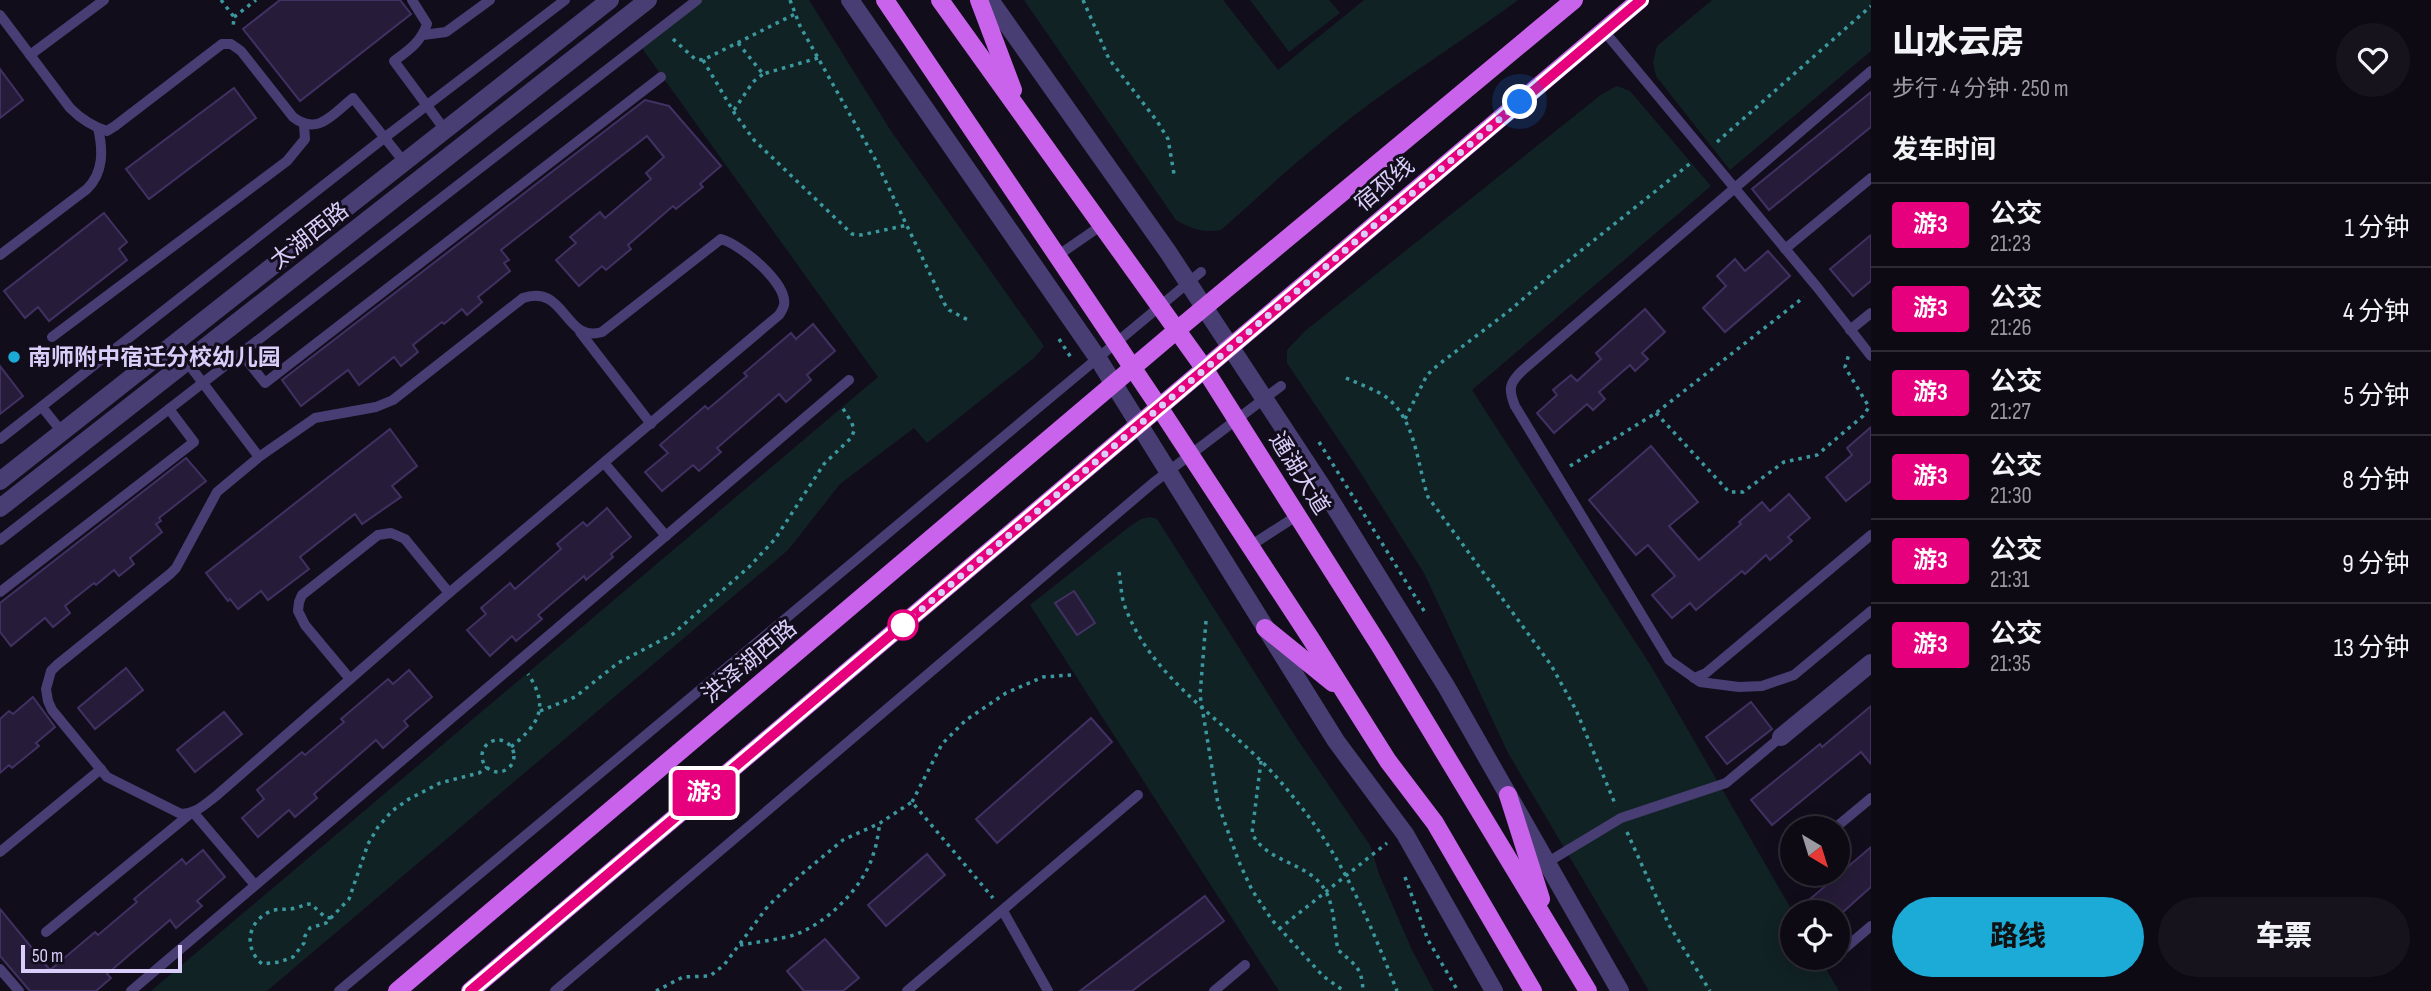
<!DOCTYPE html>
<html lang="zh">
<head>
<meta charset="utf-8">
<style>
  :root { --surface:#0e0a14; --page:#17131d; --text:#f1f3f6; --muted:#9b9aa0; --line:#2e2b34; --accent:#1cabd7 }
  body { margin:0; font-family:"Sofia Sans Condensed","Noto Sans SC",sans-serif; background:var(--page); color:var(--text); height:100vh; display:flex; flex-direction:column; font-size:26px; white-space:nowrap }
  * { box-sizing:border-box; margin:0 }
  p { font-size:23px; color:var(--muted) }
  .icon { flex:none; width:38px; height:38px; fill:none; stroke:currentColor; stroke-width:2; stroke-linecap:round; stroke-linejoin:round }
  .map { position:relative; flex:1; overflow:hidden }
  .details { display:flex; flex-direction:column; background:var(--surface); width:560px }
  .details>* { flex:none }
  .badge { padding:0 14px; border-radius:5px; font-size:24px; line-height:46px }
  .needle { width:46px; rotate:142deg }
  .fabs { position:absolute; left:1780px; top:816px; display:grid; gap:14px }
  .fabs a { display:grid; place-items:center; width:70px; height:70px; border-radius:50%; background:var(--surface); box-shadow:0 4px 18px #0003,0 0 0 2px var(--line); font-size:35px }
  .scale { position:absolute; left:21px; bottom:18px; width:161px; box-sizing:border-box; padding-left:7px; border:4px solid #d8cef9; border-top:0; font-size:19px; line-height:24px; white-space:nowrap; color:#d8cef9; -webkit-text-stroke:5px #120d1b; paint-order:stroke }
  .you { position:absolute; width:35px; height:35px; margin:-18px; border:5px solid #fff; border-radius:50%; background:#1a73e8; box-shadow:0 0 0 10px #1a73e833 }
  .map>.badge { position:absolute; translate:-50% -50%; box-shadow:0 0 0 4px #fff }
  h2 { padding:0 21px; font-size:26px; line-height:63px }
  .round { display:grid; place-items:center; flex:none; width:74px; height:74px; border-radius:37px; background:var(--page) }
  .overview { display:flex; align-items:center; justify-content:space-between; height:119px; padding:0 21px }
  h1 { font-size:33px; font-weight:800; line-height:52px }
  .cta { display:flex; gap:14px; margin-top:auto; padding:14px 21px }
  .cta a { flex:1; height:80px; border-radius:42px; background:var(--accent); color:#111; font-size:28px; font-weight:800; line-height:80px; text-align:center }
  .cta a+a { background:var(--page); color:var(--text) }
  ul { padding:0; list-style:none }
  li { display:flex; align-items:center; gap:21px; height:84px; padding:0 21px; border-top:2px solid var(--line) }
  li div { flex:1 }
  li b { display:block; font-size:26px }
  li em { font-style:normal }
  li .badge { min-width:77px; font-weight:700; text-align:center }
  main { display:flex; flex:1; min-height:0 }
  .map>svg:first-child { display:block }
  .green { fill:#112224 }
  .building { fill:#261c39; stroke:#413163; stroke-width:2 }
  .lines { fill:none; stroke-linecap:round; stroke-linejoin:round }
  .path { stroke:#3b989f; stroke-width:3.5; stroke-dasharray:3.5 5; stroke-linecap:butt }
  .service { stroke:#483e74; stroke-width:10 }
  .minor { stroke:#483e74; stroke-width:18 }
  .tertiary { stroke:#483e74; stroke-width:18 }
  .primary { stroke:#ca63eb; stroke-width:18 }
  .line-casing { stroke:#fff; stroke-width:16 }
  .line { stroke:#e6007e; stroke-width:10 }
  .walk { stroke:#d8cef9; stroke-width:7; stroke-dasharray:0 12.6 }
  .poi-dot { fill:#1cabd7; stroke:#120d1b; stroke-width:2.5 }
  .stop-dot { fill:#fff; stroke:#e6007e; stroke-width:3.5 }
  .labels { text-anchor:middle; stroke-width:6; stroke-linejoin:round; paint-order:stroke }
  .street-label { font-size:23px; fill:#d8cef9; stroke:#120d1b }
  .poi-label { font-size:23px; font-weight:bold; fill:#d8cef9; stroke:#120d1b; text-anchor:start }
</style>
</head>
<body>
<main>
<div class="map">
<svg width="1871" height="991" viewBox="0 0 1871 991">
  <rect width="100%" height="100%" fill="#120d1b"/>
  <!-- green -->
  <g class="green">
    <path d="M695,0H809L891,131L1044,346L1034,358L927,443L914,428L840,484L788,550L267,991H151L878,377L639,44Z"/>
    <path d="M1024,0H1223L1278,70L1364,0H1518C1455,47 1387,87 1326,138C1290,167 1256,199 1221,230C1203,233 1191,229 1176,220Z"/>
    <path d="M1250,0H1329L1340,13L1289,52Z"/>
    <path d="M1712,0H1871V51L1730,170L1656,76L1653,62L1657,46Z"/>
    <path d="M1617,86L1630,91L1711,186L1472,390L1651,666L1793,912L1792,957H1819L1839,991H1649L1508,753L1424,573L1353,461L1287,363V350L1305,331L1602,94Z"/>
    <path d="M1150,517L1157,519L1295,736L1370,845L1379,874L1412,950L1434,991H1279L1030,605L1129,527L1141,519Z"/>
  </g>
  <!-- building -->
  <g class="building">
    <path d="M280,0H400L411,14L300,101L243,29Z"/>
    <path d="M0,69L23,100L0,118Z"/>
    <path d="M234,88L256,118L149,199L126,169Z"/>
    <path d="M1871,92V127L1769,210L1752,189Z"/>
    <path d="M645,100L669,106L721,166L700,184L703,187L676,209L673,206L628,245L631,249L606,270L602,266L579,286L556,260L576,243L570,237L600,212L605,218L651,179L646,173L664,157L647,136L501,250L509,260L504,263L510,271L478,297L482,302L467,315L462,309L444,324L442,322L413,345L418,352L401,366L394,357L359,385L348,370L301,406L282,380Z"/>
    <path d="M104,213L127,242L119,249L127,260L49,321L38,307L25,318L4,291Z"/>
    <path d="M1871,235V281L1853,296L1830,269Z"/>
    <path d="M1768,251L1790,276L1725,332L1703,308L1726,286L1717,276L1735,259L1745,271Z"/>
    <path d="M1645,309L1665,332L1642,353L1648,359L1635,371L1630,365L1599,392L1605,399L1593,410L1587,404L1554,433L1537,413L1557,395L1553,390L1571,375L1577,381L1601,359L1596,353Z"/>
    <path d="M813,324L835,351L807,375L811,380L786,402L779,394L717,448L721,452L699,471L693,465L662,491L645,472L668,453L660,445L705,406L708,409L747,376L744,373L791,333L796,339Z"/>
    <path d="M0,366L23,396L0,414Z"/>
    <path d="M1871,427V481L1846,501L1826,477L1852,455L1847,448Z"/>
    <path d="M390,429L417,466L392,486L401,497L362,524L355,514L300,557L309,569L268,600L261,591L238,609L230,599L228,601L206,573Z"/>
    <path d="M1651,446L1698,502L1669,526L1699,560L1741,524L1739,522L1762,502L1770,511L1789,494L1810,518L1788,537L1792,541L1770,560L1766,555L1745,574L1742,571L1696,610L1690,603L1672,618L1652,595L1675,576L1648,545L1636,555L1589,500Z"/>
    <path d="M186,458L206,481L159,518L161,521L156,524L162,532L130,558L134,564L119,576L114,570L96,585L94,583L65,606L70,613L53,627L45,618L11,646L0,632V603Z"/>
    <path d="M607,508L631,537L611,554L613,557L586,580L584,576L538,615L542,619L516,641L512,636L490,656L467,630L486,614L481,608L510,583L515,589L561,549L557,544L583,522L587,526Z"/>
    <path d="M1074,591L1095,623L1077,635L1055,603Z"/>
    <path d="M126,668L143,690L95,729L78,708Z"/>
    <path d="M409,670L432,697L404,721L408,726L383,748L376,740L314,794L317,798L295,817L289,810L258,837L242,818L264,799L257,790L302,752L305,755L344,722L341,719L388,679L393,684Z"/>
    <path d="M33,697L55,727L36,743L39,746L12,768L9,765L0,773V719L9,711L13,714Z"/>
    <path d="M1751,702L1772,729L1727,764L1706,737Z"/>
    <path d="M1871,706V764L1861,752L1772,825L1751,800L1820,744L1822,747Z"/>
    <path d="M224,712L242,734L195,772L177,750Z"/>
    <path d="M1091,718L1112,742L997,843L976,819Z"/>
    <path d="M1871,847V887L1843,912H1821L1810,899Z"/>
    <path d="M203,850L225,877L197,901L202,906L176,928L170,920L107,974L111,978L96,991H30L0,956V909L50,970L95,932L98,935L137,902L134,899L182,859L186,864Z"/>
    <path d="M927,854L945,875L886,926L868,905Z"/>
    <path d="M1205,896L1224,921L1132,991H1080Z"/>
    <path d="M825,939L859,978L843,991H804L787,971Z"/>
  </g>
  <g class="lines">
    <!-- path -->
    <g class="path">
      <path d="M221,0L234,17L233,28"/>
      <path d="M790,0L800,26L875,159L944,303L949,310L968,320"/>
      <path d="M1083,0L1109,59L1157,121L1168,139L1174,174"/>
      <path d="M234,17L256,0"/>
      <path d="M673,39L695,59L703,60L795,14"/>
      <path d="M738,43L763,74L818,58"/>
      <path d="M703,60L735,114L754,140L852,234L861,235L908,225"/>
      <path d="M734,110L753,82L763,74"/>
      <path d="M1717,142L1871,6"/>
      <path d="M1059,339L1072,359"/>
      <path d="M1346,378C1359,384 1374,389 1386,397C1416,420 1417,464 1428,497L1551,665L1576,710L1616,806"/>
      <path d="M1656,413L1729,492H1743L1784,462L1817,455L1863,416L1869,407L1845,367L1849,354"/>
      <path d="M1405,419L1427,375L1438,365L1509,311L1553,273L1692,162"/>
      <path d="M1319,442L1426,614"/>
      <path d="M1570,466L1656,413L1804,297"/>
      <path d="M1119,572C1121,583 1121,595 1124,604C1148,672 1210,711 1259,759C1273,772 1286,788 1298,803C1343,858 1371,925 1397,991"/>
      <path d="M1206,621L1200,695L1218,804L1239,862L1252,890L1272,920L1323,976L1344,991"/>
      <path d="M540,711L575,697L618,663L673,634L750,566L775,539L824,464L851,438L854,431L852,423L842,407"/>
      <circle cx="498" cy="756" r="16"/>
      <path d="M511,747C539,724 550,707 528,674"/>
      <path d="M1261,761L1252,833C1266,863 1309,862 1325,890C1335,908 1334,930 1338,950C1355,965 1362,967 1363,991"/>
      <path d="M912,802L942,744L966,720L1006,693L1043,677L1071,675"/>
      <path d="M1627,832L1669,925L1710,991"/>
      <path d="M1405,877L1428,940L1458,991"/>
      <path d="M331,918L325,917L311,904C304,904 301,907 295,908C285,911 277,907 267,913C246,925 245,949 262,964L280,962L293,957L304,943L305,936L310,928L326,923L349,899L368,844L378,827L392,811L409,799L440,783L479,773L487,767"/>
      <path d="M1279,929L1387,843"/>
      <path d="M740,945C757,942 777,940 794,935C826,924 863,888 873,855C877,845 878,833 880,823"/>
      <path d="M656,991L683,977L710,976L724,965L768,906L803,873L843,840L880,823L912,802L993,898"/>
    </g>
    <!-- service -->
    <g class="service">
      <path d="M412,0L427,24C421,42 409,50 394,61L445,130"/>
      <path d="M0,15L70,108C81,119 91,126 107,131L115,126L222,44H231L241,51L293,117C318,136 332,115 353,98L404,162"/>
      <path d="M1604,31L1817,287L1871,356"/>
      <path d="M423,35L446,32L490,0"/>
      <path d="M30,55L104,0"/>
      <path d="M1871,71L1523,370C1509,383 1508,389 1515,406L1669,660L1700,682L1739,687L1762,686L1794,675L1871,611"/>
      <path d="M1785,249L1871,178"/>
      <path d="M0,255L87,189C104,172 103,150 98,128"/>
      <path d="M1057,256L1102,225"/>
      <path d="M1850,330L1871,313"/>
      <path d="M580,332L651,424"/>
      <path d="M52,337L287,161L305,139L304,125"/>
      <path d="M241,353L265,383L661,77"/>
      <path d="M187,362L259,457L217,492L176,568L170,574L57,665L51,671L46,689L48,701L52,710L107,777L181,814C196,814 205,804 216,796L449,593L779,315C781,312 783,309 784,305C788,283 740,244 721,239L602,332C564,344 566,283 523,298L393,400L376,407L315,418L259,457"/>
      <path d="M42,407L62,432"/>
      <path d="M0,439L384,138L565,0"/>
      <path d="M605,464L666,536"/>
      <path d="M0,540L697,0"/>
      <path d="M1250,546L1298,515"/>
      <path d="M0,592L194,442L169,409"/>
      <path d="M1694,678L1706,673L1871,535"/>
      <path d="M350,679L305,625L298,611L299,602L302,595L378,535L391,533L405,539L449,593"/>
      <path d="M193,812L255,885"/>
      <path d="M1835,828L1871,798"/>
      <path d="M0,852L101,769"/>
      <path d="M1553,859L1621,818L1726,783L1781,737"/>
      <path d="M1003,911L1048,991"/>
      <path d="M46,932L190,814"/>
      <path d="M1844,949L1871,926"/>
      <path d="M0,969L19,991"/>
      <path d="M131,991L849,380"/>
      <path d="M339,991L1201,272"/>
      <path d="M555,991L1153,483L1281,386"/>
      <path d="M907,991L1138,795"/>
      <path d="M1214,991L1245,965"/>
    </g>
    <!-- minor -->
    <g class="minor">
      <path d="M850,0L1097,357L1336,741L1405,834L1494,991"/>
      <path d="M990,0L1168,252L1323,488L1446,686L1620,991"/>
      <path d="M1781,737L1871,663"/>
    </g>
    <!-- tertiary -->
    <g class="tertiary">
      <path d="M0,481L610,0"/>
      <path d="M0,508L648,0"/>
    </g>
    <!-- primary -->
    <g class="primary">
      <path d="M885,0L1159,407L1311,639L1388,761L1435,823L1533,991"/>
      <path d="M940,0L1204,368L1381,648L1588,991"/>
      <path d="M979,0L1013,90"/>
      <path d="M1265,628L1333,683"/>
      <path d="M1508,795L1541,899"/>
      <path d="M397,991L1177,330L1574,0"/>
      <path d="M470,991L1640,0"/>
    </g>
  </g>
  <g class="lines">
    <defs>
      <path id="line" d="M470,991L1641,0"/>
    </defs>
    <!-- line casing -->
    <use href="#line" class="line-casing"/>
    <!-- line -->
    <use href="#line" class="line"/>
    <!-- walk -->
    <path class="walk" d="M903,625L1520,102"/>
  </g>
  <!-- markers -->
  <circle class="poi-dot" cx="14" cy="357" r="7"/>
  <circle class="stop-dot" cx="903" cy="625" r="14"/>
  <g class="labels">
    <!-- street labels -->
    <g class="street-label">
      <text transform="translate(1384 184) rotate(-40)" y="8">宿邳线</text>
      <text transform="translate(309 235) rotate(-38)" y="8">太湖西路</text>
      <text transform="translate(1300 473) rotate(58)" y="8">通湖大道</text>
      <text transform="translate(749 661) rotate(-40)" y="8">洪泽湖西路</text>
    </g>
    <!-- poi labels -->
    <g class="poi-label">
      <text x="28" y="365">南师附中宿迁分校幼儿园</text>
    </g>
  </g>
</svg>
<div class="fabs">
<a><svg class="needle" viewBox="-14 -14 28 28"><path d="M0-13l5 13h-10z" fill="#e53935"/><path d="M0 13l5-13h-10z" fill="#9b9aa0"/></svg></a>
<a><svg class="icon" aria-label="locate" viewBox="0 0 24 24"><circle cx="12" cy="12" r="6"/><path d="M12 2v4M12 18v4M2 12h4M18 12h4"/></svg></a>
</div>
<div class="scale">50 m</div>
<div class="you" style="left:1520px;top:102px"></div>
<b class="badge" style="left:704px;top:793px;background:#e6007e;color:#fff">游3</b>
</div>
<section class="details">
<div class="overview"><div><h1>山水云房</h1><p>步行 · 4 分钟 · 250 m</p></div><a class="round"><svg class="icon" aria-label="heart" viewBox="0 0 24 24"><path d="M12 20l-8-8c-3-5 5-10 8-4 3-6 11-1 8 4z"/></svg></a></div>
<h2>发车时间</h2>
<ul>
<li><span class="badge" style="background:#e6007e;color:#fff">游3</span><div><b>公交</b><p>21:23</p></div><em>1 分钟</em></li>
<li><span class="badge" style="background:#e6007e;color:#fff">游3</span><div><b>公交</b><p>21:26</p></div><em>4 分钟</em></li>
<li><span class="badge" style="background:#e6007e;color:#fff">游3</span><div><b>公交</b><p>21:27</p></div><em>5 分钟</em></li>
<li><span class="badge" style="background:#e6007e;color:#fff">游3</span><div><b>公交</b><p>21:30</p></div><em>8 分钟</em></li>
<li><span class="badge" style="background:#e6007e;color:#fff">游3</span><div><b>公交</b><p>21:31</p></div><em>9 分钟</em></li>
<li><span class="badge" style="background:#e6007e;color:#fff">游3</span><div><b>公交</b><p>21:35</p></div><em>13 分钟</em></li>
</ul>
<div class="cta"><a>路线</a><a>车票</a></div>
</section>
</main>
</body>
</html>
